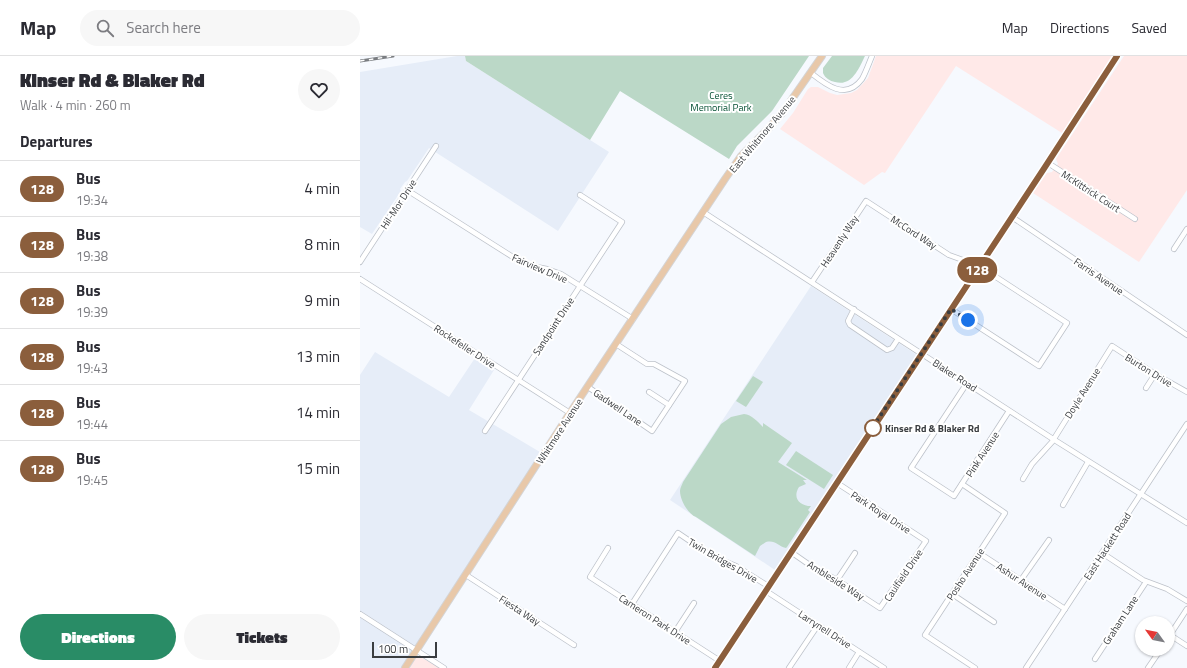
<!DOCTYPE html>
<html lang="en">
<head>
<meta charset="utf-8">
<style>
  :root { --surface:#fff; --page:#f7f7f7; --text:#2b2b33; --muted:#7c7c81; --line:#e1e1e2; --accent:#298c66 }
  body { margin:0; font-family:"Titillium Web",sans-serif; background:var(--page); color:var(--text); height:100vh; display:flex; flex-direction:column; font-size:15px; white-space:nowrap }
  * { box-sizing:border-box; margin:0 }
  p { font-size:13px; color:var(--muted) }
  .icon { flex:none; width:22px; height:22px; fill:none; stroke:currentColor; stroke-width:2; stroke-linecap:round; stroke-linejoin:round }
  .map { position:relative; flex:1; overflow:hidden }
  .details { display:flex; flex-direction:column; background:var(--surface); width:360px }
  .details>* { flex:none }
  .badge { padding:0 8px; border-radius:13px; font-size:14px; line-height:26px }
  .needle { width:26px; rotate:303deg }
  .tools { position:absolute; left:775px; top:560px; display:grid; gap:8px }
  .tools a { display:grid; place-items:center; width:40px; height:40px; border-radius:50%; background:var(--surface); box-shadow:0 1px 3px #0004; font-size:20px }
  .scale { position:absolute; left:12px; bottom:10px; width:65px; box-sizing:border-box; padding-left:4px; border:2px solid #3a3d40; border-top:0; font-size:11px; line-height:14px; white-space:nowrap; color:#3a3d40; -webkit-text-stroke:3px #fff; paint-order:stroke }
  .you { position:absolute; width:20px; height:20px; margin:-10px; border:3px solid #fff; border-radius:50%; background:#1a73e8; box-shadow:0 0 0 6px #1a73e833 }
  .map>.badge { position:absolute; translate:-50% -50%; box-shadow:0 0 0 2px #fff }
  h2 { padding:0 20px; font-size:15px; line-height:36px }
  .round { display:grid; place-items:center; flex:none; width:42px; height:42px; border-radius:21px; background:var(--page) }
  .overview { display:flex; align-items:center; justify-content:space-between; height:68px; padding:0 20px }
  h1 { font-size:19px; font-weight:800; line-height:30px }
  .cta { display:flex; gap:8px; margin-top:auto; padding:8px 20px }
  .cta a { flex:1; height:46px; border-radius:24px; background:var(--accent); color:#fff; font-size:16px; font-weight:800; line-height:46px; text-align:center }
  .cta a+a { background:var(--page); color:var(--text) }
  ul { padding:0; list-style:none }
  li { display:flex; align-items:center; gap:12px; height:56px; padding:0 20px; border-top:1px solid var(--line) }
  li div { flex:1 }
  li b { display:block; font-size:15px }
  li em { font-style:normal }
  li .badge { min-width:44px; font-weight:700; text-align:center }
  header { display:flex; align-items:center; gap:24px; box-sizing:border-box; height:56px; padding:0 20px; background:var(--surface); border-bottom:1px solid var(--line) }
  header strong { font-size:19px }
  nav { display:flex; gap:22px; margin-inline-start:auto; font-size:14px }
  .search { width:280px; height:36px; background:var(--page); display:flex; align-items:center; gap:10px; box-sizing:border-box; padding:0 14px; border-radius:22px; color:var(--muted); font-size:15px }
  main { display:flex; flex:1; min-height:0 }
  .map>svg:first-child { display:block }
  .commercial { fill:#ffe9e8 }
  .built { fill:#e6edf8 }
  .green { fill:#bbd8c7 }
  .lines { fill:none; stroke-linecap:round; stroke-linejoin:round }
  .minor-casing { stroke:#bdc2ca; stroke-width:6 }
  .major-casing { stroke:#d4d4d5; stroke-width:8 }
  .minor { stroke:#fff; stroke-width:4.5 }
  .major { stroke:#e8c8a9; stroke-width:6 }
  .rail-casing { stroke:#7a7d81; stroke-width:3 }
  .rail { stroke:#fff; stroke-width:1.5; stroke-dasharray:4.5; stroke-linecap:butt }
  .line-casing { stroke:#fff; stroke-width:9 }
  .line { stroke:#8b5e3c; stroke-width:6 }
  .walk { stroke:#3a3d40; stroke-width:4; stroke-dasharray:0 7.2 }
  .stop-dot { fill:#fff; stroke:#8b5e3c; stroke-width:2 }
  .labels { text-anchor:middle; stroke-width:4; stroke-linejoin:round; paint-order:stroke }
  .park-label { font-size:10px; fill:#024e31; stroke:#fff }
  .street-label { font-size:10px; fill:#3a3d40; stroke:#fff }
  .stop-label { font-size:10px; font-weight:bold; fill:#3a3d40; stroke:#fff; text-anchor:start }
</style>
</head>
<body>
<header>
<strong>Map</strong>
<div class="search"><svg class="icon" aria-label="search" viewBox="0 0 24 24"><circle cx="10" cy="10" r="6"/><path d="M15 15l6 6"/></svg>Search here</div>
<nav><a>Map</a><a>Directions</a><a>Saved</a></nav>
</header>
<main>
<section class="details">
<div class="overview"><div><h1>Kinser Rd &amp; Blaker Rd</h1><p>Walk · 4 min · 260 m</p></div><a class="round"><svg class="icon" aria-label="heart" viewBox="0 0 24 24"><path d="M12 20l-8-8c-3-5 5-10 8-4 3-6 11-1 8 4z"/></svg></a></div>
<h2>Departures</h2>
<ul>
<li><span class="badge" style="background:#8b5e3c;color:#fff">128</span><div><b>Bus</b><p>19:34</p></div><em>4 min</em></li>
<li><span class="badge" style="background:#8b5e3c;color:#fff">128</span><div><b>Bus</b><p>19:38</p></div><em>8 min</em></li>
<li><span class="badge" style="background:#8b5e3c;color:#fff">128</span><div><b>Bus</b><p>19:39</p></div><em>9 min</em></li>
<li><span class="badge" style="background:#8b5e3c;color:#fff">128</span><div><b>Bus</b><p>19:43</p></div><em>13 min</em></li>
<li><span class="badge" style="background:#8b5e3c;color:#fff">128</span><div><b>Bus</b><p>19:44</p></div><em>14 min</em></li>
<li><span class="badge" style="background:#8b5e3c;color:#fff">128</span><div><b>Bus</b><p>19:45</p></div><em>15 min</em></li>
</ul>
<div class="cta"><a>Directions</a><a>Tickets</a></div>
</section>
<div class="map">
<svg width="827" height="612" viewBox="0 0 827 612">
  <rect width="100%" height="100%" fill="#f6f9fe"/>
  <!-- commercial -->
  <g class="commercial">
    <path d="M516,0H753L702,77L596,10L525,117L522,116L504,129L420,73L433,57L448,33L451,31H458L470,37L477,39L491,37L497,34L508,22Z"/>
    <path d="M764,0H827V134L779,206L673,137L687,117L692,116L698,108L696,103Z"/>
    <path d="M57,599L80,612H49Z"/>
  </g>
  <!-- built -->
  <g class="built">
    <path d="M97,0H105L106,5L249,96L198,175L69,92L47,125L45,126L40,133L41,135L12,178L0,171V16Z"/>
    <path d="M451,230L557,299L415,514L310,444Z"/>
    <path d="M15,296L89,341L115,302L134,314L109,354L185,399L46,612H0V319Z"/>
  </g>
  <!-- green -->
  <g class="green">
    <path d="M105,0H449L412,55L377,90L369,103L260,35L230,84L106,5Z"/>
    <path d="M472,0H505C499,12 492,31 475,26C470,25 465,22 463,17V12Z"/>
    <path d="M393,320L403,326L386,351L376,345Z"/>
    <path d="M384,358C392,359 397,365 403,371V367L432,387L418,406L447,424H443L446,428L439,431C432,442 440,450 451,450L448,454L450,456L427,491L426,492C417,490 416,484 406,486L400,490L395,500L336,461C328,458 320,444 320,435C320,432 322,429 323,426L361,368L371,361Z"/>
    <path d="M436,395L473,419L464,433L426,409Z"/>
  </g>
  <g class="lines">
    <defs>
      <g id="minor">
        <path d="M451,17C466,29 486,45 502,23C506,16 509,7 512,0"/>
        <path d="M688,107L775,163"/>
        <path d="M47,134L156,203L172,210L187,213L201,218L273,263"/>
        <path d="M343,156L693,383L827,467"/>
        <path d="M652,161L827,279"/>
        <path d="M814,193L827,173"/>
        <path d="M0,206L76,90"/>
        <path d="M0,223L210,357"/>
        <path d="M452,226L506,145L589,199L619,210L707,267L679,310L591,253"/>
        <path d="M494,253L488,265L490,269L527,294L532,292L538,283"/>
        <path d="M607,327L551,412L594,440L649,355"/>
        <path d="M228,331L292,375L325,325L294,308H287L256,288"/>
        <path d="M786,332L795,318"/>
        <path d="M289,336L309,349"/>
        <path d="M125,375L262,166L220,139"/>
        <path d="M663,423L672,408L692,386L752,290L795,318L827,336"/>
        <path d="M602,428L645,457L565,579L615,612"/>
        <path d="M703,449L728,406"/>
        <path d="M248,492L230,521L360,605"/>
        <path d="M431,496L454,512L477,524L520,552L566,485L477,427"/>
        <path d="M619,497L705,553"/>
        <path d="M742,497L783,524L807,533L827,545"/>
        <path d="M106,519L214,589"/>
        <path d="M477,524L495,497"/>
        <path d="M661,524L689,484"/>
        <path d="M406,535L524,612"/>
        <path d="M592,538L634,566"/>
        <path d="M272,548L318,477L352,500L376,510L408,530"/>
        <path d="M0,558L84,612"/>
        <path d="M315,576L334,547"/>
        <path d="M810,579L827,590"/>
        <path d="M808,582L827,553"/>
        <path d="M735,603L786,526"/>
        <path d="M355,612L685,111L757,0"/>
        <path d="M429,612L458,569"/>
        <path d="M489,612L499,596"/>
        <path d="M666,612L827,368"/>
        <path d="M788,612L801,593"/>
      </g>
      <path id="major" d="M45,612L210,357L365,123L381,100L407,74L423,56L462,0"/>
    </defs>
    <!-- minor casing -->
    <use href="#minor" class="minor-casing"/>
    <!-- major casing -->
    <use href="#major" class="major-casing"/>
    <!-- minor -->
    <use href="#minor" class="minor"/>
    <!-- major -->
    <use href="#major" class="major"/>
    <defs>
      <path id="rail" d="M0,5L33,0"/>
    </defs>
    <!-- rail casing -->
    <use href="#rail" class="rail-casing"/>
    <!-- rail -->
    <use href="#rail" class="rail"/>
  </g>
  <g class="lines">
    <defs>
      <path id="line" d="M355,612L685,111L757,0"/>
    </defs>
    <!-- line casing -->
    <use href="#line" class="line-casing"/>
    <!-- line -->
    <use href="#line" class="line"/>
    <!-- walk -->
    <path class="walk" d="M513,372L511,374L591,253L608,264"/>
  </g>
  <!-- markers -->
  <circle class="stop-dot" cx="513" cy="372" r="8"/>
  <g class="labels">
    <!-- park labels -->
    <g class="park-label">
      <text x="361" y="43">Ceres<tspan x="361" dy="12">Memorial Park</tspan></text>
    </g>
    <!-- street labels -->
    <g class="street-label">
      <text transform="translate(402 78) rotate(-50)" y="4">East Whitmore Avenue</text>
      <text transform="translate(731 135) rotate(33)" y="4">McKittrick Court</text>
      <text transform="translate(38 148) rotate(-57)" y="4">Hil-Mor Drive</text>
      <text transform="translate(554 176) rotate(33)" y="4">McCord Way</text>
      <text transform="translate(479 185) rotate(-57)" y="4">Heavenly Way</text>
      <text transform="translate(180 212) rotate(23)" y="4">Fairview Drive</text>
      <text transform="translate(739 220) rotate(34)" y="4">Farris Avenue</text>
      <text transform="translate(193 270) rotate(-57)" y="4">Sandpoint Drive</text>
      <text transform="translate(105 290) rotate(33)" y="4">Rockefeller Drive</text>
      <text transform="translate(789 314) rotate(32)" y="4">Burton Drive</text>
      <text transform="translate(595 319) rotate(33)" y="4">Blaker Road</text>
      <text transform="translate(722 337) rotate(-58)" y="4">Doyle Avenue</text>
      <text transform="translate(258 351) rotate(34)" y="4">Gadwell Lane</text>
      <text transform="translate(199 375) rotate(-57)" y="4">Whitmore Avenue</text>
      <text transform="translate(622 398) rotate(-57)" y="4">Pink Avenue</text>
      <text transform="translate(521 456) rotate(33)" y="4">Park Royal Drive</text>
      <text transform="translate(747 490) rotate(-57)" y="4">East Hackett Road</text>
      <text transform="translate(363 504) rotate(30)" y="4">Twin Bridges Drive</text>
      <text transform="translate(605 518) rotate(-57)" y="4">Posho Avenue</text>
      <text transform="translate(543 519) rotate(-56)" y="4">Caulfield Drive</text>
      <text transform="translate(476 524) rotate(32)" y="4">Ambleside Way</text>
      <text transform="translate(662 525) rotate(33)" y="4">Ashur Avenue</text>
      <text transform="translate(160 554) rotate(33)" y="4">Fiesta Way</text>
      <text transform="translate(295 563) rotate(33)" y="4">Cameron Park Drive</text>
      <text transform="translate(760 564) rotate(-57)" y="4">Graham Lane</text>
      <text transform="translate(465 573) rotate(33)" y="4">Larrynell Drive</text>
    </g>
    <!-- stop labels -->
    <g class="stop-label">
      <text x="525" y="376">Kinser Rd &amp; Blaker Rd</text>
    </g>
  </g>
</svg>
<div class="tools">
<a><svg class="needle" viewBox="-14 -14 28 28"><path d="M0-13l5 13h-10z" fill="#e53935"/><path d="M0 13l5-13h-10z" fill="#7c7c81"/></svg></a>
</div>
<div class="scale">100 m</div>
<div class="you" style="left:608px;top:264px"></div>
<b class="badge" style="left:617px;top:214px;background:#8b5e3c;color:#fff">128</b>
</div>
</main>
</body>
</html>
